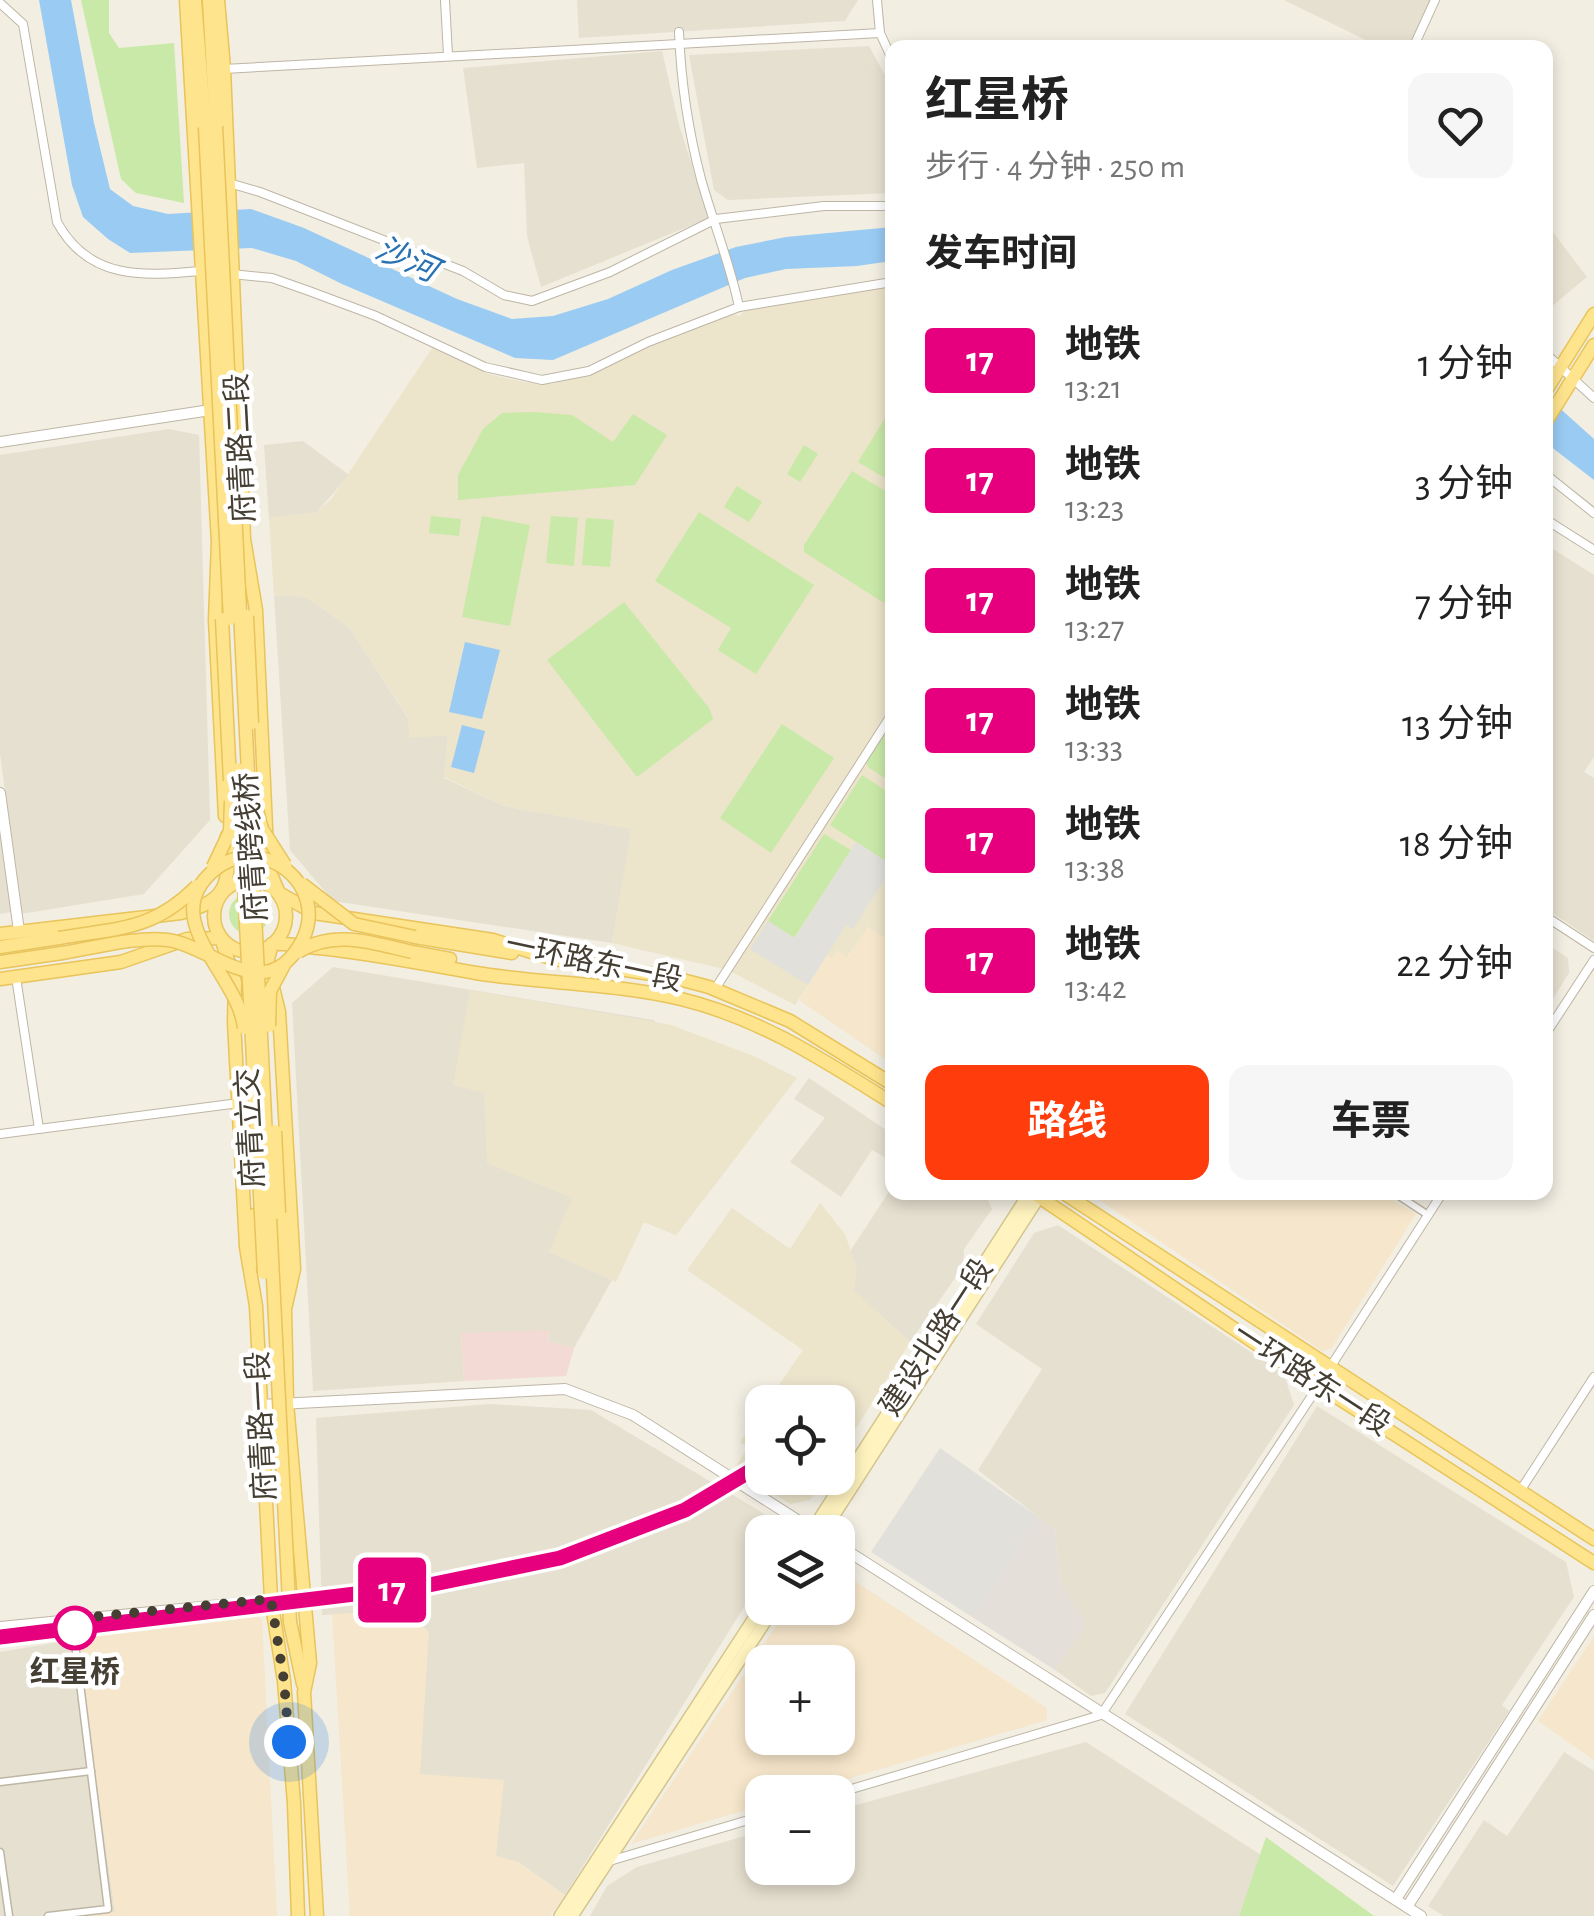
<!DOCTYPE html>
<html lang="zh">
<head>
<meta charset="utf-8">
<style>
  :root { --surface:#fff; --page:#f6f6f6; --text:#222; --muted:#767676; --accent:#ff3c0c }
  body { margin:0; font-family:"Alegreya Sans","Noto Sans SC",sans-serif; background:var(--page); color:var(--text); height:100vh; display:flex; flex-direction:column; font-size:38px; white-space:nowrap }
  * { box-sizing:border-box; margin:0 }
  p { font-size:32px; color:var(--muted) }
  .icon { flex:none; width:55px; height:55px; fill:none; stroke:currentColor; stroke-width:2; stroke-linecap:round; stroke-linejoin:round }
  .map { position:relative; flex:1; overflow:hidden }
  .side { position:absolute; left:885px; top:40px; width:668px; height:1160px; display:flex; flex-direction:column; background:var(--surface); border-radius:20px; box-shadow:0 5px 15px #0003 }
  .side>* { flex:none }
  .badge { padding:0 20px; border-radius:8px; font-size:35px; line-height:65px }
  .controls { position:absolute; left:745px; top:1385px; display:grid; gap:20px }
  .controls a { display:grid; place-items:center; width:110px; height:110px; border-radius:20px; background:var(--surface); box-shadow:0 5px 15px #0003; font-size:50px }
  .you { position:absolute; width:50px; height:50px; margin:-25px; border:8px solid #fff; border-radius:50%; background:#1a73e8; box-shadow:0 0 0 15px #1a73e833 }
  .map>.badge { position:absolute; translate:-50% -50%; box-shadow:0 0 0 5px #fff }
  h2 { padding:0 40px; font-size:38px; line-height:90px }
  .round { display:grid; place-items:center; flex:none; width:105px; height:105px; border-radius:20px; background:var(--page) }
  .overview { display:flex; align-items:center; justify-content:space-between; height:170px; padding:0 40px }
  h1 { font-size:48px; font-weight:700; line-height:75px }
  .primary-button { display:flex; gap:20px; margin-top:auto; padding:20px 40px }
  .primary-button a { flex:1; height:115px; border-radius:20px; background:var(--accent); color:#fff; font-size:40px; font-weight:700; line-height:115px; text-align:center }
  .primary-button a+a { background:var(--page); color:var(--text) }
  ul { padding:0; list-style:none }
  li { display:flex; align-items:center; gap:30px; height:120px; padding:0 40px }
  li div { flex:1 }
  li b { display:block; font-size:38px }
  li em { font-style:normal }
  li .badge { min-width:110px; font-weight:700; text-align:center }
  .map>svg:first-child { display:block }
  .residential { fill:#e6e0d0 }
  .commercial { fill:#f6e6cb; fill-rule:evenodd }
  .industrial { fill:#e4dfd8 }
  .education { fill:#ece4cb }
  .medical { fill:#f4dad4 }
  .green { fill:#c9e9a8 }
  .parking { fill:#e2e0db }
  .water { fill:#9acbf3 }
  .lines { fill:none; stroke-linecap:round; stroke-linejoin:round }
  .pedestrian-casing { stroke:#beb6a5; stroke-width:9 }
  .minor-casing { stroke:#beb6a5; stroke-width:10 }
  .tertiary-casing { stroke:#beb6a5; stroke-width:12 }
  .secondary-casing { stroke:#d4c58f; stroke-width:14 }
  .primary-casing { stroke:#e8c45a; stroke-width:15 }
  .pedestrian { stroke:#fff; stroke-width:6 }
  .minor { stroke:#fff; stroke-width:8 }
  .tertiary { stroke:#fff; stroke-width:10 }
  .secondary { stroke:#fff3bf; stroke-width:11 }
  .primary { stroke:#ffe48e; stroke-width:12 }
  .primary-bridge-casing { stroke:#e8c45a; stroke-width:15; stroke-linecap:butt }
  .primary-bridge { stroke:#ffe48e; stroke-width:12 }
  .line-casing { stroke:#fff; stroke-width:22 }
  .line { stroke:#e6007e; stroke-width:15 }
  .walk { stroke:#443e33; stroke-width:10; stroke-dasharray:0 18 }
  .stop-dot { fill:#fff; stroke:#e6007e; stroke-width:5 }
  .labels { text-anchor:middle; stroke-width:9; stroke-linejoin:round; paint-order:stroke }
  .street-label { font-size:30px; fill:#443e33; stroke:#fff }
  .stop-label { font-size:30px; font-weight:bold; fill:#443e33; stroke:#fff }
  .water-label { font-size:32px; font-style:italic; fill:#2872b3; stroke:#fff }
</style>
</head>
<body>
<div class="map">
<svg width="1594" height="1916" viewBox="0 0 1594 1916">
  <rect width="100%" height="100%" fill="#f2eee2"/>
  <!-- residential -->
  <g class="residential">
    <path d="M577,0H858L845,21L579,38Z"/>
    <path d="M1284,0H1432L1413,48L1380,47Z"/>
    <path d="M869,46L892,88V193L728,200L714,190L689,55Z"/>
    <path d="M662,51L679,125L709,218L541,287L527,236L524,163L477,168L463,68Z"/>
    <path d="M1545,222L1587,277L1545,312Z"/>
    <path d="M169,429L199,435L210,820L144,894L21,914L0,753V455Z"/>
    <path d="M303,441L349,475L317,512L269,518L264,445Z"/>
    <path d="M1545,544L1594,575V757L1584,772L1594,778V941L1545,908Z"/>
    <path d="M294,595L307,598L349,627L408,718L410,737L448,735L444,778L504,806L632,829L612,943L333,901L290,850L274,596Z"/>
    <path d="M0,832L12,912L0,914Z"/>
    <path d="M1545,943L1568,958L1569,973L1545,1011Z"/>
    <path d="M333,967L654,1020L740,1152L676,1235L644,1222L642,1226L549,1252L612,1280L574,1348L547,1341L549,1331L461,1333L464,1381L313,1391L292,1003Z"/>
    <path d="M809,1078L892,1134V1161L872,1150L841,1197L790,1162L825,1118L794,1099Z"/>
    <path d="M892,1187V1192L981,1193L986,1196L992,1209L964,1249L963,1267L910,1342L853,1290L851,1250Z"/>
    <path d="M1058,1225L1284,1374L1294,1405L1105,1693L1091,1696L1055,1670L1086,1625L1060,1581L1055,1530L978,1470L1042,1369L976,1324L1034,1233Z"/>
    <path d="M490,1404L591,1410L771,1518L777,1532H762V1578L565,1895L518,1862L495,1856L420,1775L404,1611L322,1615L316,1418Z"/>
    <path d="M1317,1406L1566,1562L1574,1597L1502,1705L1509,1711L1393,1886L1125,1714Z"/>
    <path d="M77,1639L115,1912L86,1916H0V1652Z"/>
    <path d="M1086,1742L1261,1855L1239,1916H590L607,1886L637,1867L762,1831V1868H838V1810Z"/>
    <path d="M1564,1752L1594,1771V1916H1444L1428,1906L1484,1820L1507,1836Z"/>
  </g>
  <!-- commercial -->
  <g class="commercial">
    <path d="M868,926L892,942V1064L799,1000L827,955L837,951L848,957Z"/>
    <path d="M1089,1193H1381L1416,1214L1331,1349L1322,1351Z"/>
    <path d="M847,1576L1047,1708V1720L803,1792H762V1805L631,1844L788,1608H838V1578ZM762,1662H838V1738H762Z"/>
    <path d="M404,1611L429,1632L420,1774L504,1780L496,1856L518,1862L565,1895L550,1916H350L332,1614Z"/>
    <path d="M256,1613L262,1620L277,1916H86L115,1912L77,1639Z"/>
    <path d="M1594,1636V1760L1538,1721Z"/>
  </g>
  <!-- industrial -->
  <path class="industrial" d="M1037,1516L1055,1530L1060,1581L1086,1625L1055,1670L972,1617Z"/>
  <!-- education -->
  <g class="education">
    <path d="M892,285V942L868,927L847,957L837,951L832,958L827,955L795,1005L728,970L612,943L631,829L504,806L444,777L448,735L409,738L408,717L349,627L307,598L294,595L274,596L269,518L317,512L332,498L433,347L489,374L523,382L551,384L580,377L676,335L733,314L739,316L747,309Z"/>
    <path d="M470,990L671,1025L754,1056L797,1078L676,1235L644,1222L616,1282L549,1252L572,1198L487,1163L484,1093L453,1085Z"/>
    <path d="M820,1203L845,1234L857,1269L854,1290L910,1342L838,1457V1402H767L803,1350L687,1270L732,1208L790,1249Z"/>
    <path d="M762,1409V1478H824L810,1500L790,1504L735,1468L748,1447L740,1442Z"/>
  </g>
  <!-- medical -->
  <path class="medical" d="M549,1330L547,1341L574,1348L566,1376L464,1381L461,1333Z"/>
  <!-- green -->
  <g class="green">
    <path d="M81,0H109V33L119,48L174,43L184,203L136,193L121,179Z"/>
    <path d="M892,407V482L858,462Z"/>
    <path d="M535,412L572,415L613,442L633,414L667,435L635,485L458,500V475L483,429L502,413Z"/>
    <path d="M804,445L818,454L800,482L787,474Z"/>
    <path d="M852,471L892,495V608L804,552V545Z"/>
    <path d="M737,486L762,502L749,522L724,507Z"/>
    <path d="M699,512L814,585L756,674L718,650L731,628L655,581Z"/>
    <path d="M431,516L461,519L459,536L429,533Z"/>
    <path d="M482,516L530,525L510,626L462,617Z"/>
    <path d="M551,516L578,518L574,566L546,563Z"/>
    <path d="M586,518L614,520L610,567L582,565Z"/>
    <path d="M624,602L709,708L713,719L637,777L547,660Z"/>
    <path d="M892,720V783L868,767L866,760Z"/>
    <path d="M782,724L834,758L771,853L720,818Z"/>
    <path d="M862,775L892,795V865L830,825Z"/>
    <path d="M824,834L851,850L794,938L768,921Z"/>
    <circle cx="249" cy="914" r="20"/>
    <path d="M1266,1837L1374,1916H1239Z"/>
  </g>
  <!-- parking -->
  <g class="parking">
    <path d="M856,842L892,865V868L853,929L846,925L808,985L750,949L768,921L795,938Z"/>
    <path d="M940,1448L1037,1516L972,1617L871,1552Z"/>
  </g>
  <!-- water -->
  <g class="water">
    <path d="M39,0H71L94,123L110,189L133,206L168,214L251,209L304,228L457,299L512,319L553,316L608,299L672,270L736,247L786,237L892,227V261L857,266L786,269L745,278L553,360L515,358L342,284L296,261L252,248L130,253L108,239L83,217L72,185Z"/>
    <path d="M1545,395L1594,439V480L1545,442Z"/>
    <path d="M465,642L500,650L482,719L449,712Z"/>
    <path d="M462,725L485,731L474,773L451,767Z"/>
  </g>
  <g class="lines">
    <defs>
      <g id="pedestrian">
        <path d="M1393,1192L1428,1215"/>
        <path d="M0,1782L91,1771"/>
        <path d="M0,1852L9,1916"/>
        <path d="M48,1916L108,1909L72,1619"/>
      </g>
      <g id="minor">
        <path d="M445,0L448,55"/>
        <path d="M877,0L880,33L892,59"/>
        <path d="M0,3L23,24L57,222C89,281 144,276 202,271"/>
        <path d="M679,32C681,82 688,130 701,179C713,222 730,263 739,307"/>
        <path d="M1413,48L1435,0"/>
        <path d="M224,69L880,33"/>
        <path d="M229,183L260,192L463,271L504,295L532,301L610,272L716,219L824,206H892"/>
        <path d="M232,274L272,278L309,291L376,316L485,367L542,380L589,371L648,342L739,307L892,282"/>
        <path d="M1545,353L1594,398"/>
        <path d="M1545,474L1594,513"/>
        <path d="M1545,519L1594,550"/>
        <path d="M1545,916L1594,948"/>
        <path d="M16,977L39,1129"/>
        <path d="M715,989L892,714"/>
        <path d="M1545,1035L1594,960"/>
        <path d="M0,1134L239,1103"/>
        <path d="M1331,1366L1443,1192"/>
        <path d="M1520,1491L1594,1377"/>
        <path d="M0,1626L271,1599"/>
        <path d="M838,1793L1101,1715L1319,1385"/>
        <path d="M606,1862L762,1816"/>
      </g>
      <g id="tertiary">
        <path d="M0,442L217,409"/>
        <path d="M0,793L19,931"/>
        <path d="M260,1405L565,1389L633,1415L816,1532"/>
        <path d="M838,1545L1421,1916"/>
        <path d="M1396,1899L1594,1591"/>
        <path d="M1407,1907L1594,1615"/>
      </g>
      <g id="secondary">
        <path d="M811,1532L1030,1192"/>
        <path d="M823,1532L1039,1197"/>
        <path d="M560,1916L762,1606"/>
        <path d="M572,1916L774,1608"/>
      </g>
      <g id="primary">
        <path d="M186,0L218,542L215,620L225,816"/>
        <path d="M195,0L205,127"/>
        <path d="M209,0L216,126"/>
        <path d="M218,0L224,69L244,539L256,610L267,849L270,872L279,893L314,913L493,940L554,959L671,977L709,987L790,1021L892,1084"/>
        <path d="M1545,392L1594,314"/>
        <path d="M1545,423L1594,345"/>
        <circle cx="250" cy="916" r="36"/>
        <path d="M0,934L181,913C230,900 229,883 227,836"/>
        <path d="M415,937L512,953"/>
        <path d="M0,947L59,938"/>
        <path d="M412,952L450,959"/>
        <path d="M0,962L62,953"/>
        <path d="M0,979L121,962L187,939L221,938L235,982L234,1022L246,1247L256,1306L271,1599L284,1681L294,1803L298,1916"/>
        <path d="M1032,1192L1298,1372L1594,1563"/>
        <path d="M1062,1192L1594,1539"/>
        <path d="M279,1213L284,1292"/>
        <path d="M254,1215L257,1262"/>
        <path d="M290,1622L303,1684"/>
        <path d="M317,1916L304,1692L310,1663L287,1403L285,1309L294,1269L279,1012L267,963L272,944C289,943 302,946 318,948C371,953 423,964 476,973C544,984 614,983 681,999C762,1019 823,1060 892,1103"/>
      </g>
    </defs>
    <!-- pedestrian casing -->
    <use href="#pedestrian" class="pedestrian-casing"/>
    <!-- minor casing -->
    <use href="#minor" class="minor-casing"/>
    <!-- tertiary casing -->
    <use href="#tertiary" class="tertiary-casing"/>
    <!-- secondary casing -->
    <use href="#secondary" class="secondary-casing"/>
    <!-- primary casing -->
    <use href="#primary" class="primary-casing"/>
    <!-- pedestrian -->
    <use href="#pedestrian" class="pedestrian"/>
    <!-- minor -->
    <use href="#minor" class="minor"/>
    <!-- tertiary -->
    <use href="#tertiary" class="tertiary"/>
    <!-- secondary -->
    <use href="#secondary" class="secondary"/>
    <!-- primary -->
    <use href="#primary" class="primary"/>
    <defs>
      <g id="primary-bridge">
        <path d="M216,126L290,1622"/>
        <path d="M205,127L230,619"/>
        <path d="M247,616L252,723"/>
        <path d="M222,619L230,781"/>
        <path d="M238,769L264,1273"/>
        <path d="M255,803L262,829L285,865"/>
        <path d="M213,867L230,831L231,801"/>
        <path d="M302,884L354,924L415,937"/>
        <path d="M59,938C117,928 153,931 197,886"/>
        <path d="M298,952C334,929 373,943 412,952"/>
        <path d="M62,953C95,948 135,936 168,940C212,946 266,1009 302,941C331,885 260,830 213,871C156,920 239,975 244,1028"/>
        <path d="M269,1026L270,991L284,965"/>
        <path d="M275,1131L279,1213"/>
      </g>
    </defs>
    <!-- primary-bridge casing -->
    <use href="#primary-bridge" class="primary-bridge-casing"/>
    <!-- primary-bridge -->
    <use href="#primary-bridge" class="primary-bridge"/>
  </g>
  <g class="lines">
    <defs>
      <path id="line" d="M0,1637L429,1585L560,1558L685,1510L762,1464"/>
    </defs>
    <!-- line casing -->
    <use href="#line" class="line-casing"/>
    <!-- line -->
    <use href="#line" class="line"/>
    <!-- walk -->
    <path class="walk" d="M75,1628L72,1619L271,1599L284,1681L289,1742"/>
  </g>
  <!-- markers -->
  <circle class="stop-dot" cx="75" cy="1628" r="20"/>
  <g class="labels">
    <!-- street labels -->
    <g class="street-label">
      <text transform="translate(240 448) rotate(-93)" y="10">府青路二段</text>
      <text transform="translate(251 847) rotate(-94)" y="10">府青跨线桥</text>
      <text transform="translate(594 962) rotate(12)" y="10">一环路东一段</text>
      <text transform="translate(250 1128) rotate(-93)" y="10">府青立交</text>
      <text transform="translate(936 1337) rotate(-57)" y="10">建设北路一段</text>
      <text transform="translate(1312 1379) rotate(33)" y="10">一环路东一段</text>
      <text transform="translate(261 1426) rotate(-93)" y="10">府青路一段</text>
    </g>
    <!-- stop labels -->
    <g class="stop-label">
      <text x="75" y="1682">红星桥</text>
    </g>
    <!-- water labels -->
    <g class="water-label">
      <text transform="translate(407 259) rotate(24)" y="11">沙河</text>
    </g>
  </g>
</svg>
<div class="controls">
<a><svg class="icon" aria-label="locate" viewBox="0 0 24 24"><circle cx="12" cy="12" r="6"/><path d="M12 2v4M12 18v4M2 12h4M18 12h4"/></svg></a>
<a><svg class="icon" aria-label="layers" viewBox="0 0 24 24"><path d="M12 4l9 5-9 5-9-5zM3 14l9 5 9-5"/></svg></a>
<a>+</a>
<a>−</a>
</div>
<div class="you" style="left:289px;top:1742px"></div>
<b class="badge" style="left:392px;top:1590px;background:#e6007e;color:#fff">17</b>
<section class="side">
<div class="overview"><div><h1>红星桥</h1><p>步行 · 4 分钟 · 250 m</p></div><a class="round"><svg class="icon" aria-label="heart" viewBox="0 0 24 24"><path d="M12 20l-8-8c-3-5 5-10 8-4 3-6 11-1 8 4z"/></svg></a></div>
<h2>发车时间</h2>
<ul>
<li><span class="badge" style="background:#e6007e;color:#fff">17</span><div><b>地铁</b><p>13:21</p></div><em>1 分钟</em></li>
<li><span class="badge" style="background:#e6007e;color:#fff">17</span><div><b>地铁</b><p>13:23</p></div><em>3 分钟</em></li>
<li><span class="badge" style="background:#e6007e;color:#fff">17</span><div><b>地铁</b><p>13:27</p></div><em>7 分钟</em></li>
<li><span class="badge" style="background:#e6007e;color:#fff">17</span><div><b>地铁</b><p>13:33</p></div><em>13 分钟</em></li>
<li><span class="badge" style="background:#e6007e;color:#fff">17</span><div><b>地铁</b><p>13:38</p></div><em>18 分钟</em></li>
<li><span class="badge" style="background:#e6007e;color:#fff">17</span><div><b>地铁</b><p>13:42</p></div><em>22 分钟</em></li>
</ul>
<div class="primary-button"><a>路线</a><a>车票</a></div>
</section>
</div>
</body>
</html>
